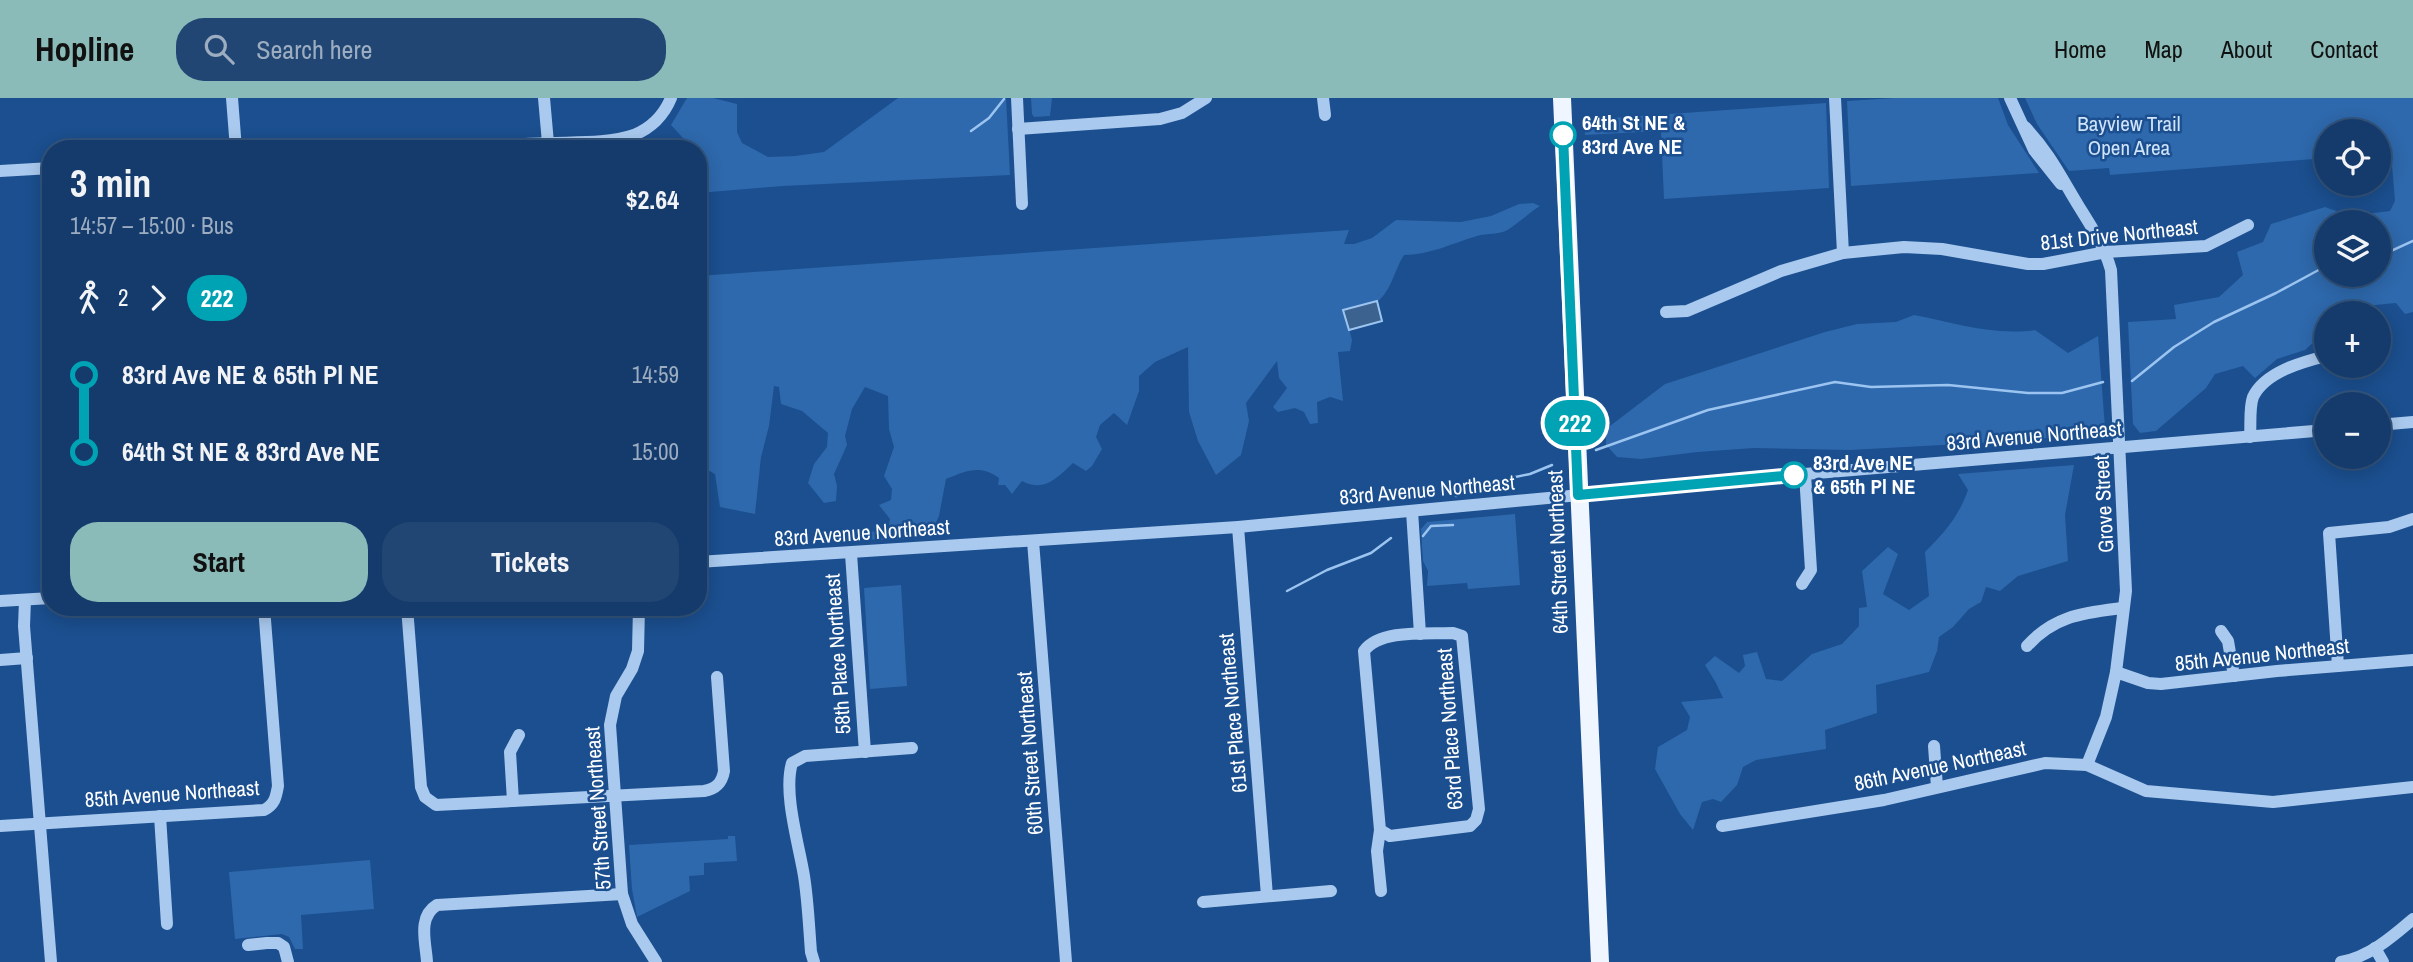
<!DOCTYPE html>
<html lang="en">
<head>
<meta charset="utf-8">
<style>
  :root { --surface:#143b6b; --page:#214673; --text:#f1f3f6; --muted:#9dadc1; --line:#33557e; --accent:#8bbbb9 }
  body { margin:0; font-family:"Archivo Narrow",sans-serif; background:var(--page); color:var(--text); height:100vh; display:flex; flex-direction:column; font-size:26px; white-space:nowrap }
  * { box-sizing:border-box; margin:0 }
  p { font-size:23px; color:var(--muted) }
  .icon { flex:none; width:38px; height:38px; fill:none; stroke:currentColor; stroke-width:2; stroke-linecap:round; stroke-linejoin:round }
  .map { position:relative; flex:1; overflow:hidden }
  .panel { position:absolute; left:42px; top:42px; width:665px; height:476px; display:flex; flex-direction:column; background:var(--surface); border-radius:28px; box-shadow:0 4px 18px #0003,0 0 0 2px var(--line) }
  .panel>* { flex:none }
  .badge { padding:0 14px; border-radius:23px; font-size:24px; line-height:46px }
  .controls { position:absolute; left:2314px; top:21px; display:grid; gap:14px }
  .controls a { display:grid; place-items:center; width:77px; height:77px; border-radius:50%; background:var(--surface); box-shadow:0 4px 18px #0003,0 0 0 2px var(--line); font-size:35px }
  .map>.badge { position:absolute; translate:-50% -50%; box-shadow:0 0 0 4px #fff }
  .legs { display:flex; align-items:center; gap:10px; height:77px; padding:0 28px; font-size:23px }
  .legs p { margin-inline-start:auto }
  .summary { display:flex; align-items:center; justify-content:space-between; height:119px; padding:0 28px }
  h1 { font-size:38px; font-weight:800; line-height:52px }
  .primary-button { display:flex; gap:14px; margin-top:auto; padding:14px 28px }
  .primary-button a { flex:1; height:80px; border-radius:28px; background:var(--accent); color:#111; font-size:28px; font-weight:800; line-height:80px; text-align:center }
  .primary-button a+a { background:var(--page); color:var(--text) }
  ul { padding:0 28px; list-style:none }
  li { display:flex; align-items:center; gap:24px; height:77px; font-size:26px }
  li i { display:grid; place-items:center; width:10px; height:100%; margin:0 9px; background:currentColor }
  li i::after { content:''; width:18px; height:18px; margin:-9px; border:5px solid; border-radius:50%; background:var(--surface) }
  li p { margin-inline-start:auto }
  li:first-child i { background:linear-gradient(#0000 50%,currentColor 0) }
  li:last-child i { background:linear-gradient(currentColor 50%,#0000 0) }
  header { display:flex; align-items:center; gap:42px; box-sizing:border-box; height:98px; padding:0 35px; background:var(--accent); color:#111 }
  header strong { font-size:33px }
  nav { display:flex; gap:38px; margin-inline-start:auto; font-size:24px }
  .search { width:490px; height:63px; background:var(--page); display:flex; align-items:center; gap:18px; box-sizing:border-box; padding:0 24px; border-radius:28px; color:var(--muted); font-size:26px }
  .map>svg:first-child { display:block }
  .green { fill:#2e69ad; fill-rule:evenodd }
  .water { fill:#3c6290; stroke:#9cc4f0; stroke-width:2 }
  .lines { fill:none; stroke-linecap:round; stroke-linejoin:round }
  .stream { stroke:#9cc4f0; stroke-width:2.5 }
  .minor { stroke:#a9c9ee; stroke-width:12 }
  .major { stroke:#f0f6ff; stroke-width:18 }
  .line-1-casing { stroke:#fff; stroke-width:16 }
  .line-1 { stroke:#00a3b4; stroke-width:10 }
  .stop-1-dot { fill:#fff; stroke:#00a3b4; stroke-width:3.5 }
  .labels { text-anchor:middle; stroke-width:5; stroke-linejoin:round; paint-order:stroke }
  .stop-label { font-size:21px; font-weight:bold; fill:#fff; stroke:#1b4f8f; text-anchor:start }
  .park-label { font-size:21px; fill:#cfe3fa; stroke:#1b4f8f }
  .street-label { font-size:21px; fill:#fff; stroke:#1b4f8f }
</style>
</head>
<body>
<header>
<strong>Hopline</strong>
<div class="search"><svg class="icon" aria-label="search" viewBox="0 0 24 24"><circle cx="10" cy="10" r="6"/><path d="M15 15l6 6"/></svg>Search here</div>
<nav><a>Home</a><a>Map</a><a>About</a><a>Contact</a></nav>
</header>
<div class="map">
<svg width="2413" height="864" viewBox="0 0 2413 864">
  <rect width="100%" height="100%" fill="#1b4f8f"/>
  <!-- green -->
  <g class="green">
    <path d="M687,0H713L737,6V34L742,45L768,59L795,58L824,54L898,0H1006L1010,77L783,88L698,95V51H693L671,27Z"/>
    <path d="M1031,0H1052L1050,18L1034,19L1032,16Z"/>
    <path d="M1894,0H1998L2008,27L2039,75L1851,88L1847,3Z"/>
    <path d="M2025,0H2413V214L2405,216L2396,205L2354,209L2340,215H2326V233L2305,252L2277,261L2255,280L2243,268L2215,276L2206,290L2156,333L2140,335L2133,326L2128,224L2176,221L2174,207L2219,199L2243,177L2237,154L2263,144L2271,126L2325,109L2350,118L2390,113L2395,103L2391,55L2378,56V33H2326V60L2110,77L2109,70L2069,73L2037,26ZM2326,124H2378V177H2326Z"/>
    <path d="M1826,5L1829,90L1664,101L1661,33L1585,37L1584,22Z"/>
    <path d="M1533,105L1540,108C1529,115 1520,124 1509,131C1501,137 1487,135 1477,138C1453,145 1430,157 1404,157C1395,171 1391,193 1378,203C1369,208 1353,209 1344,212L1352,242L1350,253L1338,254L1343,303L1330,299L1317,304L1318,325L1310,326L1304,314L1295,310L1278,314L1273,309L1287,290L1279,280L1277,263L1246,305L1249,323L1241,357L1216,377L1198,343L1189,314L1188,249L1155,264L1139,278V293L1127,327L1114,315L1100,327L1096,339L1102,351L1092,368L1086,373L1073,365C1057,380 1044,395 1022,383L1012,396L1005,387H998L999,380C980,366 966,373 946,381L939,418L930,438L890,442L862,441L861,434L888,433L890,421L879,407L891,402L892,391L884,378L894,349L889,331L888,298L865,289L852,311L845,338L847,347L834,376L837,388L836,403L824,405L808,385L814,366L827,349L828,335L802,313L781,306L779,289L774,288L769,328L761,359L755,416L720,409L715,376L700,368L698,361V178L1349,132L1344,146H1354L1372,140L1396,122L1461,124L1491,118L1519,106Z"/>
    <path d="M1914,217C1955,225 1993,238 2035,232L2068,255L2098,238L2105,330L2034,342L1850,352L1754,350L1697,354L1641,361L1617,359L1606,347V331L1665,286L1825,234L1857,226L1896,224Z"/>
    <path d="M2074,367L2065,417L2068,463L2018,478L2000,493L1986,489L1981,504L1969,511L1953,529L1939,539L1937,553L1929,574L1876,587L1877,615L1825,632L1826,651L1756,662L1743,669L1737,687L1721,704L1713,701L1702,704L1693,732L1680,716L1655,671L1658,649L1687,632L1690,619L1681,604L1723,600L1716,585L1705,567L1715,558L1739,575L1745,568L1743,557L1757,554L1766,581L1782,583L1812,556L1842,546L1859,528V510L1867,509L1862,473L1888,449L1898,456L1883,496L1909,512L1929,498L1925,454C1944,435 1959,418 1968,392L1958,376Z"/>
    <path d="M1515,416L1520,487L1468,491L1467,485L1427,488L1428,473L1423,463L1421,431L1427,424Z"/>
    <path d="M901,487L907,588L870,591L864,490Z"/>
    <path d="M728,738H735L737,763L704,765V777L689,778L690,793L637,819L632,791L629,747L728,741Z"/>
    <path d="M370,762L374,811L301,817L303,851H295L289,839L282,836L235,841L229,774Z"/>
  </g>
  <!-- water -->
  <path class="water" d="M1377,203L1382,223L1349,232L1343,212Z"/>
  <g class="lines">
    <!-- stream -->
    <g class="stream">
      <path d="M971,33L989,20L1004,1"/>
      <path d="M2378,159L2413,143"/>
      <path d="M2132,283L2174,249L2214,224L2276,195L2326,168"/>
      <path d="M1596,352L1708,312L1835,284L1871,289L1948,287L2028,295H2062L2103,284"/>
      <path d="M1456,398L1470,392H1479L1492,384L1530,376L1552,367"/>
      <path d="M1423,438L1431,428L1453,427"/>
      <path d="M1287,493L1327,472L1371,455L1391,440"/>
    </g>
    <!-- minor -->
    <g class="minor">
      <path d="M232,0L236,51"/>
      <path d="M544,0L548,45"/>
      <path d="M1017,0L1022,106"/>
      <path d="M1323,0L1325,17"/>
      <path d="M1835,0L1843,155"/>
      <path d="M2010,0L2034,52L2061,86"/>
      <path d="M2025,29C2048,53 2061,79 2078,107C2091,128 2104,147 2111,172L2126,493L2116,574L2106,619L2087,667"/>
      <path d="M1018,31L1160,21L1182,15L1206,0"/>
      <path d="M391,51C443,47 495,48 548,45C575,44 608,46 634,37C651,30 664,17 671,0"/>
      <path d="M0,73L51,70"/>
      <path d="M1666,214L1687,213L1781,173L1843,155L1904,149L1942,151L2028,166H2043L2106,154L2206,148L2248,127"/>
      <path d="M2378,327L2413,324"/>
      <path d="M2250,339C2251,327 2249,310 2253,299C2265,274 2302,264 2326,258"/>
      <path d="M1412,413L1420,536"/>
      <path d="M1238,429L1267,798"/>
      <path d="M1033,443L1066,864"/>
      <path d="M851,456L865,654"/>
      <path d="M698,464L1238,429L1805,376L2326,332"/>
      <path d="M1802,486L1811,472L1805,376"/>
      <path d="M25,502L24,528L51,864"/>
      <path d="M0,503L51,500"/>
      <path d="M407,509L421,689L425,699L436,707L704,693C716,691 722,685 724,673L717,579"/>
      <path d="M639,509L638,553L632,571L616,598L610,627L622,796L632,826L656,864"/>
      <path d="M2221,533L2228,543L2234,578"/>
      <path d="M2027,548C2055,517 2084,515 2123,510"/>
      <path d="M0,562L27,560"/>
      <path d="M2338,568L2329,435L2389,429L2413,421"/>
      <path d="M2116,574L2148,585L2161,586L2277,573L2413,562"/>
      <path d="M1934,648L1937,689"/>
      <path d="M513,703L510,654L519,637"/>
      <path d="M160,718L167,826"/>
      <path d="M0,728L264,712C275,706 276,699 278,688L264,509"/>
      <path d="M1722,728L1884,702L2045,665L2087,667L2146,693L2273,704L2413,689"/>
      <path d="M1380,732L1390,738L1470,728L1476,722L1479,711L1462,538L1453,535C1427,536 1380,531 1364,553L1380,732L1377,753L1381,793"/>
      <path d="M1203,804L1331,793"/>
      <path d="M248,847L267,845H278L284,849L288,864"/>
      <path d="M2375,850L2383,864"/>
      <path d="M427,864C426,845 417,819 437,807L622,796"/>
      <path d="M814,864L811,854C809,829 808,803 804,778C799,747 783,695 792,665L805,658L912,650"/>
      <path d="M2341,864C2369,859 2392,839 2413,821"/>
    </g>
    <!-- major -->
    <path class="major" d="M1562,0L1600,864"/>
  </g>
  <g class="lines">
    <defs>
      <path id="line-1" d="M1563,37L1578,397L1794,377"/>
    </defs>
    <!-- line-1 casing -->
    <use href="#line-1" class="line-1-casing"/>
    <!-- line-1 -->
    <use href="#line-1" class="line-1"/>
  </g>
  <!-- markers -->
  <g class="stop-1-dot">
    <circle cx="1563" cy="37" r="12"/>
    <circle cx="1794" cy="377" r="12"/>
  </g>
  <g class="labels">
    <!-- stop labels -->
    <g class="stop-label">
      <text x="1582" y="32">64th St NE &amp;<tspan x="1582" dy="24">83rd Ave NE</tspan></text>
      <text x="1813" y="372">83rd Ave NE<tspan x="1813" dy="24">&amp; 65th Pl NE</tspan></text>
    </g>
    <!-- park labels -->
    <g class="park-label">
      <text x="2129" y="33">Bayview Trail<tspan x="2129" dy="24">Open Area</tspan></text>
    </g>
    <!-- street labels -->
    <g class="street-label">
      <text transform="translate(2119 137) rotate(-6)" y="7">81st Drive Northeast</text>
      <text transform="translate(2034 338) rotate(-5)" y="7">83rd Avenue Northeast</text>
      <text transform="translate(1427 392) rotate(-5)" y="7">83rd Avenue Northeast</text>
      <text transform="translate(2104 406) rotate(-93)" y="7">Grove Street</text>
      <text transform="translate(862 435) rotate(-4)" y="7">83rd Avenue Northeast</text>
      <text transform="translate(1558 454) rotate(-92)" y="7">64th Street Northeast</text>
      <text transform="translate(838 556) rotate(-94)" y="7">58th Place Northeast</text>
      <text transform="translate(2262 557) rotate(-6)" y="7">85th Avenue Northeast</text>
      <text transform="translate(1233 615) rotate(-95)" y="7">61st Place Northeast</text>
      <text transform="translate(1450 631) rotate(-94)" y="7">63rd Place Northeast</text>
      <text transform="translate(1030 655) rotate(-94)" y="7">60th Street Northeast</text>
      <text transform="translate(1940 668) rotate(-12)" y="7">86th Avenue Northeast</text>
      <text transform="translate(172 696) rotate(-4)" y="7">85th Avenue Northeast</text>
      <text transform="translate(598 710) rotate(-94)" y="7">57th Street Northeast</text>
    </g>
  </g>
</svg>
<div class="controls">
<a><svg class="icon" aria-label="locate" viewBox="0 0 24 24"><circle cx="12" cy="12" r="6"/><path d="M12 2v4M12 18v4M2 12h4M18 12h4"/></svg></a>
<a><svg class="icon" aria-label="layers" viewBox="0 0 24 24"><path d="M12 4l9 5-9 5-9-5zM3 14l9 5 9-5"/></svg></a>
<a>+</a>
<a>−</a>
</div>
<b class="badge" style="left:1575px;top:325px;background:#00a3b4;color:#fff">222</b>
<section class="panel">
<div class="summary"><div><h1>3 min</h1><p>14:57 – 15:00 · Bus</p></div><b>$2.64</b></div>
<div class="legs"><svg class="icon" aria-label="walk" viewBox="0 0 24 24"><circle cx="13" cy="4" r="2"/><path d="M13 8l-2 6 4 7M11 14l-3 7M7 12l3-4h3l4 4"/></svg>2<svg class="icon" aria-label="forward" viewBox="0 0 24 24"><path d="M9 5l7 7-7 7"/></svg><b class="badge" style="background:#00a3b4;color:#fff">222</b></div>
<ul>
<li><i style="color:#00a3b4"></i><b>83rd Ave NE &amp; 65th Pl NE</b><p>14:59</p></li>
<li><i style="color:#00a3b4"></i><b>64th St NE &amp; 83rd Ave NE</b><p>15:00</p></li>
</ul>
<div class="primary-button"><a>Start</a><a>Tickets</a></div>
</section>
</div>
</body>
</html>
